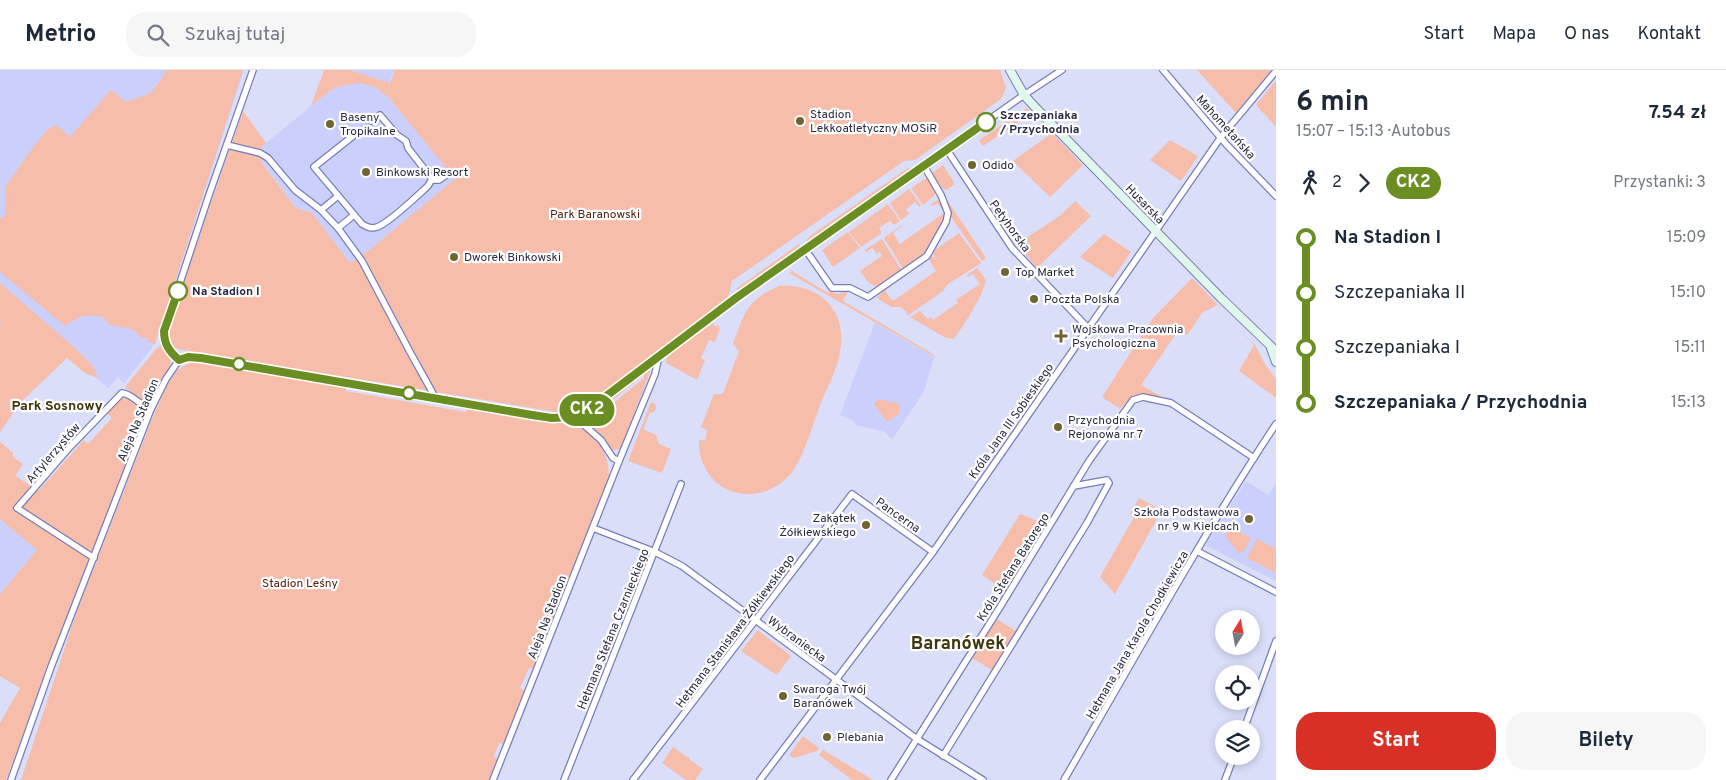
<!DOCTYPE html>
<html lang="pl">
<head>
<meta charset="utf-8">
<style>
  :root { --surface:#fff; --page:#f6f6f7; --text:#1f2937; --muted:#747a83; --line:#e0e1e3; --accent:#d93025 }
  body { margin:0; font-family:Overpass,sans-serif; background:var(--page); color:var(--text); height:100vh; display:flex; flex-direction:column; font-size:19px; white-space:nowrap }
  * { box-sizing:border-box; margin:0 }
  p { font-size:16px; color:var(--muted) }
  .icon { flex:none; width:28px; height:28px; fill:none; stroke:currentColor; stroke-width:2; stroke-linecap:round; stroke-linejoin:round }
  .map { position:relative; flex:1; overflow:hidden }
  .side { display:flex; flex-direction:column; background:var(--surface); width:450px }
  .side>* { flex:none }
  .badge { padding:0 10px; border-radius:16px; font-size:18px; line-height:32px }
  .needle { width:32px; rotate:11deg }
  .tools { position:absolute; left:1215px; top:540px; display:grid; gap:10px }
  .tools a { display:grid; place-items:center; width:45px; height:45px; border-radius:50%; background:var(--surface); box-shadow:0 2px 8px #0003; font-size:25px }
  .map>.badge { position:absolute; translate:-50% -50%; box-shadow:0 0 0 2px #fff }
  .legs { display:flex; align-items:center; gap:8px; height:55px; padding:0 20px; font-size:16px }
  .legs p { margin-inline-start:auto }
  .headline { display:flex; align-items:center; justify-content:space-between; height:85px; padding:0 20px }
  h1 { font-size:28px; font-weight:700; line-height:38px }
  .button { display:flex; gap:10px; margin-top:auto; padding:10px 20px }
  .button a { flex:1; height:58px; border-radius:20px; background:var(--accent); color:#fff; font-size:20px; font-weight:700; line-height:58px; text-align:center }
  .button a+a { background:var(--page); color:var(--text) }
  ul { padding:0 20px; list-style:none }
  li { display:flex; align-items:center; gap:18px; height:55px; font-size:19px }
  li i { display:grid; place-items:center; width:8px; height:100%; margin:0 6px; background:currentColor }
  li i::after { content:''; width:12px; height:12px; margin:-6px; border:4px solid; border-radius:50%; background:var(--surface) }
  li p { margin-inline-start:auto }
  li:first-child i { background:linear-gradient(#0000 50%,currentColor 0) }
  li:last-child i { background:linear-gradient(currentColor 50%,#0000 0) }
  header { display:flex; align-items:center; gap:30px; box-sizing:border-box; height:70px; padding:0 25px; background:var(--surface); border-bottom:1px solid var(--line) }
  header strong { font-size:24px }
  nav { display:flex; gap:28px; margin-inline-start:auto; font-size:18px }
  .search { width:350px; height:45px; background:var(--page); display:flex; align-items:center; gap:12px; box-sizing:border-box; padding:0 18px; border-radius:20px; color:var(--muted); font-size:19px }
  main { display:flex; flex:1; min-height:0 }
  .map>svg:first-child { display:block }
  .built { fill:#cad0fb }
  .green { fill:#f7bdab }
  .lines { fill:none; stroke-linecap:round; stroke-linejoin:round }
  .minor-tunnel { stroke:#b6bad4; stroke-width:5.5; stroke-dasharray:5.5 3; stroke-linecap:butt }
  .minor-casing { stroke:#777eb8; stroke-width:8 }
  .secondary-casing { stroke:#777eb8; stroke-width:10 }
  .minor { stroke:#fff; stroke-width:5.5 }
  .secondary { stroke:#e0f8eb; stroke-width:8 }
  .line-1-casing { stroke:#fff; stroke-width:11 }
  .line-1 { stroke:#6b8e23; stroke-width:8 }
  .poi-dot { fill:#6f6531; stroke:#fff; stroke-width:2 }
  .stop-1-dot { fill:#fff; stroke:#6b8e23; stroke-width:2.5 }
  .labels { text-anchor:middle; stroke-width:4.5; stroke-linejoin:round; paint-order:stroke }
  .poi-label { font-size:12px; fill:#282b43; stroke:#fff; text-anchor:start }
  .stop-label { font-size:12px; font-weight:bold; fill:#282b43; stroke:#fff; text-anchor:start }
  .street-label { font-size:12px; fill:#282b43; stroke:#fff }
  .park-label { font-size:12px; fill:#502010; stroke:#fff }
  .neighbourhood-label { font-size:14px; font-weight:bold; fill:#3e370c; stroke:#fff }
  .district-label { font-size:18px; font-weight:bold; fill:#3e370c; stroke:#fff }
</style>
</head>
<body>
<header>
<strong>Metrio</strong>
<div class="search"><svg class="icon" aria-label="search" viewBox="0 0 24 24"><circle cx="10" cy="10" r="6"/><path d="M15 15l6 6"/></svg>Szukaj tutaj</div>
<nav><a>Start</a><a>Mapa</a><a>O nas</a><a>Kontakt</a></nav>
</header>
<main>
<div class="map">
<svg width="1276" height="710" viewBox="0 0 1276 710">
  <rect width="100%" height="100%" fill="#dadef8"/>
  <!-- built -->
  <g class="built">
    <path d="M0,0H244L155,274L124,313L118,307L108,318L68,284L0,352Z"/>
    <path d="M348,0H394L389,13Z"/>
    <path d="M360,13L375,17L387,26L456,109L368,181L350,193L312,143L296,138L262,92L260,83L261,77L331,20L347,14Z"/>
    <path d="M875,253L935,287L932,294L924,321L892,370L885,362L856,355L853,350L840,345Z"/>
    <path d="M1246,411L1268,425L1276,414V511L1207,476V472Z"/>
    <path d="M0,449L37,480L0,524Z"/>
  </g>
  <!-- green -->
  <g class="green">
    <path d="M167,0H243L155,274L148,272L147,268H142L132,259L110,255L103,247C84,244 80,246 65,256L0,202V149L5,145V117L34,76L48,59L56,55L70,67L111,20L126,32L149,24L158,14Z"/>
    <path d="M324,0H349L390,13L395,0H1000L1006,18L1001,29L915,90L904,91L732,211L729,224L725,231L589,333L573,341L556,342L178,279C172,276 169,271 169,263L186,205L243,41L266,73L261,77L260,83L262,93L296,138L312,143L350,193L368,181L455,109L389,28L375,17L360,13L340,16L331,20L311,36Z"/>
    <path d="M1197,0H1272L1236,43Z"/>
    <path d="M1276,10V57L1256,35Z"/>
    <path d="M1027,38L1032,43L983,76L979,70Z"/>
    <path d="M1052,63L1083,95L1050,127L1013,91Z"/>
    <path d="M1170,70L1198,86L1181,111L1150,90Z"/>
    <path d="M943,95L954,112V115L946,120L942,118L932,103Z"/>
    <path d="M908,98H911V100L810,171L807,170L810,166Z"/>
    <path d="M928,107L936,123L935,125L923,135L911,118Z"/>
    <path d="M909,119L921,135L919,137L915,132L906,139L909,144L901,150L890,133Z"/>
    <path d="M938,130L940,131L946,145L945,149L924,186L904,200L884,168L902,155V156L893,163L900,174L944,143L938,133L932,136L931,134Z"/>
    <path d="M947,130L986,188L982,191L951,147Z"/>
    <path d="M1075,131L1091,146L1037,198L1017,174L1061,145Z"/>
    <path d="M888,134L900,151L894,155L890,151L879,158L882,163L861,177L849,162Z"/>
    <path d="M848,162L860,178L833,197L822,180Z"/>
    <path d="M959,163L981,193L948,214L943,221L909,245H907L906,241L900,237H891L877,228L886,218L887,219L885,221L893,231L936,201L929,189L933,186L937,191L932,182Z"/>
    <path d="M1104,164L1131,182L1113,208L1080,187Z"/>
    <path d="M882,169L902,201L878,218L868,212L860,201L882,186L880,182L877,184L872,178L866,182L865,180Z"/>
    <path d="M799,174L801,176V177L739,221H737V218Z"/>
    <path d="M977,198L986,210C983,226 964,255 954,269L944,267L910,247L920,241L928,249L931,247L933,250L958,233L956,230L980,214L973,204L968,207L967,205Z"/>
    <path d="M792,201L828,223L830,221L837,224L848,221L843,231L935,285L934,286L789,203Z"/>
    <path d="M1192,208L1218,235L1203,242L1187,265L1178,261L1141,315L1161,326L1156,328C1137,322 1134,324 1120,339L1102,327L1153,248Z"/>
    <path d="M0,213L75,278L92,295L98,307C85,306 77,296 67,288L22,331L0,362V255L1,254L0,252Z"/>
    <path d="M779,216C819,213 848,240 840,282C837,300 827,318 820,335C813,354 806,379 796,396C781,422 747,433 721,416C706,406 698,388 699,370H705L707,360L701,357L714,324H723L739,281L733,274C744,244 746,230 779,216Z"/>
    <path d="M713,253L715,257L718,255L720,259L715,272L709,270L701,288L705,290L697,310L666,293L667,287L671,283Z"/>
    <path d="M1237,257L1255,275L1266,296L1276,309V328L1239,301L1254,275Z"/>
    <path d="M162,275L171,290L170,296L152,332L149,334L145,333L125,317L157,278Z"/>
    <path d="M193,292L215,293L347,315L346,321L466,342L468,335L565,353C594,359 609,379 609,408L534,599L529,598L520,618L525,621L505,674L499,673L494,687L498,689L490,710H21L77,541L154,344C165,323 167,300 193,292Z"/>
    <path d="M650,297V302L622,375L620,379L613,380L588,354L644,308L642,302Z"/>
    <path d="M640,304L641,307L586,352V346Z"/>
    <path d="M120,328H127C134,333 145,339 145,349L45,606L6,710H0V653L20,618L0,606V524L37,480L0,449V372L13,383V387L23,394L15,406L39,420L84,370L88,374L112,348L106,342Z"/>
    <path d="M878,329L900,334L899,344L887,352L874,334Z"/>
    <path d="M651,332L655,334L656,338L654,342L650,343L643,359L656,365L659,374L671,379L662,403L628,391Z"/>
    <path d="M1139,428L1162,440L1115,524L1100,507L1134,447L1130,444Z"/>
    <path d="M1020,444L1048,455L1006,521L982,505Z"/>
    <path d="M1229,459H1233L1251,468L1244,481L1239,483L1225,466Z"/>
    <path d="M1257,469L1276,479V503L1247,488Z"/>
    <path d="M997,549L1016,561L992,600L972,588Z"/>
    <path d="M758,560L791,586L777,605L741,581Z"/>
    <path d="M803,666L819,678L817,681L794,688L789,685Z"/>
    <path d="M673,677L687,687H690V690L703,699L695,710H686L662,693Z"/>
    <path d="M823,680L873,710H852L819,685Z"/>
  </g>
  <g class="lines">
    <!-- minor-tunnel -->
    <path class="minor-tunnel" d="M353,66L371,51"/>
    <defs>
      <g id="minor">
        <path d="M1163,0L1226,74L1276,126"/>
        <path d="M353,66L314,97L362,154C367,157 371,159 377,157C388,154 418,125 428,116L432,109L408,78L406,71L397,65L380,45L371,51"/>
        <path d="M227,75L260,83L268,88L295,120L321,140L338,158L362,191L410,282L435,327"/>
        <path d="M947,80L1012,178L1088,258"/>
        <path d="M432,110H439L449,103"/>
        <path d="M321,140L338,126"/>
        <path d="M338,158L354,145"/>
        <path d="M805,179L832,218H850L868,227L927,186L946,152L948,143L941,125L924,96"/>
        <path d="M179,290L165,274L164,261L209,125L253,0"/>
        <path d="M577,346L584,355L601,370L613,388L619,391"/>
        <path d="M593,458L655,482L682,496L917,669L983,710"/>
        <path d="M1197,481L1276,522"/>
        <path d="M94,488L17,438L69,378L122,323C133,324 140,336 151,339"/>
        <path d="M1244,659L1276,571"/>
        <path d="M943,686L1087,453L1109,413L1107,410L1074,416"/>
        <path d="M11,710L51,597L151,339L166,309L179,290L188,287L201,288L532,345L552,347H572L593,336L736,228L1024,25L1062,0"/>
        <path d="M493,710L619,391L655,304L659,286"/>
        <path d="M564,710L681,414"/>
        <path d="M633,710L852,424L933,482"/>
        <path d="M760,710L933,482L1221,67L1276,1"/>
        <path d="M891,710L1000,537L1089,391L1133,330L1143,327L1171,333L1254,388"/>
        <path d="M1064,710C1133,591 1200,469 1276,354"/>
        <path d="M1225,710L1234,686"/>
      </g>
      <g id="secondary">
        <path d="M1010,0L1024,25L1035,37L1221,228L1276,281"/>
        <path d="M1271,278L1276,292"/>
      </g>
    </defs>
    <!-- minor casing -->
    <use href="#minor" class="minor-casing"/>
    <!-- secondary casing -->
    <use href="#secondary" class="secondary-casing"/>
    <!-- minor -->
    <use href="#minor" class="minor"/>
    <!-- secondary -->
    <use href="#secondary" class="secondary"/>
  </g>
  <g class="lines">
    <defs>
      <path id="line-1" d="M178,221L164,261C164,275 170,282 179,290L188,287L201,288L532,345L552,348L572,347L593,336L736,228L986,52"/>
    </defs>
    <!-- line-1 casing -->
    <use href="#line-1" class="line-1-casing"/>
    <!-- line-1 -->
    <use href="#line-1" class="line-1"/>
  </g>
  <!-- markers -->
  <g class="poi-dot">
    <circle cx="800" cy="51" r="5"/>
    <circle cx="330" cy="54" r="5"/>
    <circle cx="972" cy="95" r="5"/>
    <circle cx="366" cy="102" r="5"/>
    <circle cx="454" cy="187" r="5"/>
    <circle cx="1005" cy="202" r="5"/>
    <circle cx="1034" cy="229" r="5"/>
    <path d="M1058.5 258.5h5v5h5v5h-5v5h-5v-5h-5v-5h5z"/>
    <circle cx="1058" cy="357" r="5"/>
    <circle cx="1249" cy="449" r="5"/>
    <circle cx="866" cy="455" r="5"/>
    <circle cx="783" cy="626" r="5"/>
    <circle cx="827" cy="667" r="5"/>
  </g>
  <g class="stop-1-dot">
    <circle cx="986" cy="52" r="9"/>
    <circle cx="178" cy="221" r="9"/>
    <circle cx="239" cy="294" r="6"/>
    <circle cx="409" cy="323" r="6"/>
  </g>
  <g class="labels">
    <!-- poi labels -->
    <g class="poi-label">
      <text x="810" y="48">Stadion<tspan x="810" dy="14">Lekkoatletyczny MOSiR</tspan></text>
      <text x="340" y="51">Baseny<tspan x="340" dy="14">Tropikalne</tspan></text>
      <text x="982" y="99">Odido</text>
      <text x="376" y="106">Binkowski Resort</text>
      <text x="464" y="191">Dworek Binkowski</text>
      <text x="1015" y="206">Top Market</text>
      <text x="1044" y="233">Poczta Polska</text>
      <text x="1072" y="263">Wojskowa Pracownia<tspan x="1072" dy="14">Psychologiczna</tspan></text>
      <text x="1068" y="354">Przychodnia<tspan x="1068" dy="14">Rejonowa nr 7</tspan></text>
      <text x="1239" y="446" text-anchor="end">Szkoła Podstawowa<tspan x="1239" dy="14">nr 9 w Kielcach</tspan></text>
      <text x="856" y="452" text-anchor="end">Zakątek<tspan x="856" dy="14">Żółkiewskiego</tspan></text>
      <text x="793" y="623">Swaroga Twój<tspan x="793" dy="14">Baranówek</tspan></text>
      <text x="837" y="671">Plebania</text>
    </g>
    <!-- stop labels -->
    <g class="stop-label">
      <text x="1000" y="49">Szczepaniaka<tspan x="1000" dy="14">/ Przychodnia</tspan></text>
      <text x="192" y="225">Na Stadion I</text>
    </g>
    <!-- street labels -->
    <g class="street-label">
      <text transform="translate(1226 57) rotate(48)" y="4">Mahometańska</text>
      <text transform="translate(1145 134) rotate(46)" y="4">Husarska</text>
      <text transform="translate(1010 156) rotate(54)" y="4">Petyhorska</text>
      <text transform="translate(138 350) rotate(-67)" y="4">Aleja Na Stadion</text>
      <text transform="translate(1011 351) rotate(-55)" y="4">Króla Jana III Sobieskiego</text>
      <text transform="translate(53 383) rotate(-49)" y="4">Artylerzystów</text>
      <text transform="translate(898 445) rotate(35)" y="4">Pancerna</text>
      <text transform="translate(1013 497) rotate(-58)" y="4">Króla Stefana Batorego</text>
      <text transform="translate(547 547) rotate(-69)" y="4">Aleja Na Stadion</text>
      <text transform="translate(613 559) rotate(-68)" y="4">Hetmana Stefana Czarnieckiego</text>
      <text transform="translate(735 561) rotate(-53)" y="4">Hetmana Stanisława Żółkiewskiego</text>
      <text transform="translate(1137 565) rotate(-60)" y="4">Hetmana Jana Karola Chodkiewicza</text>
      <text transform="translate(797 569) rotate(36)" y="4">Wybraniecka</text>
    </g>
    <!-- park labels -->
    <g class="park-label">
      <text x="595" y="148">Park Baranowski</text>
      <text x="300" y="517">Stadion Leśny</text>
    </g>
    <!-- neighbourhood labels -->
    <g class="neighbourhood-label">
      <text x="57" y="340">Park Sosnowy</text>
    </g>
    <!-- district labels -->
    <g class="district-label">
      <text x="958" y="579">Baranówek</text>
    </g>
  </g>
</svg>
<div class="tools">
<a><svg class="needle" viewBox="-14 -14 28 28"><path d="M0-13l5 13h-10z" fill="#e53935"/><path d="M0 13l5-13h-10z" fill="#747a83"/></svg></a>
<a><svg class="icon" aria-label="locate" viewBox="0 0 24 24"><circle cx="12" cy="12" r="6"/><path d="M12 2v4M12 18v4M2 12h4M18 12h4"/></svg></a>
<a><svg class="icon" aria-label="layers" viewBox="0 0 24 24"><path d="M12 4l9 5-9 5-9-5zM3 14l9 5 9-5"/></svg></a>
</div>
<b class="badge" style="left:587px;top:340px;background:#6b8e23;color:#fff">CK2</b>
</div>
<section class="side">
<div class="headline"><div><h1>6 min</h1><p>15:07 – 15:13 · Autobus</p></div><b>7.54 zł</b></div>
<div class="legs"><svg class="icon" aria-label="walk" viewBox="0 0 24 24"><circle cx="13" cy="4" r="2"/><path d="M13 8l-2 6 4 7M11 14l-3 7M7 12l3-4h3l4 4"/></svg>2<svg class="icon" aria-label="forward" viewBox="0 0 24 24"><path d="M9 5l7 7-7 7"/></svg><b class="badge" style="background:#6b8e23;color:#fff">CK2</b><p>Przystanki: 3</p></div>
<ul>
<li><i style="color:#6b8e23"></i><b>Na Stadion I</b><p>15:09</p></li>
<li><i style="color:#6b8e23"></i><span>Szczepaniaka II</span><p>15:10</p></li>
<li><i style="color:#6b8e23"></i><span>Szczepaniaka I</span><p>15:11</p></li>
<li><i style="color:#6b8e23"></i><b>Szczepaniaka / Przychodnia</b><p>15:13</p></li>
</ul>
<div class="button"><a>Start</a><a>Bilety</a></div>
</section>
</main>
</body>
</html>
